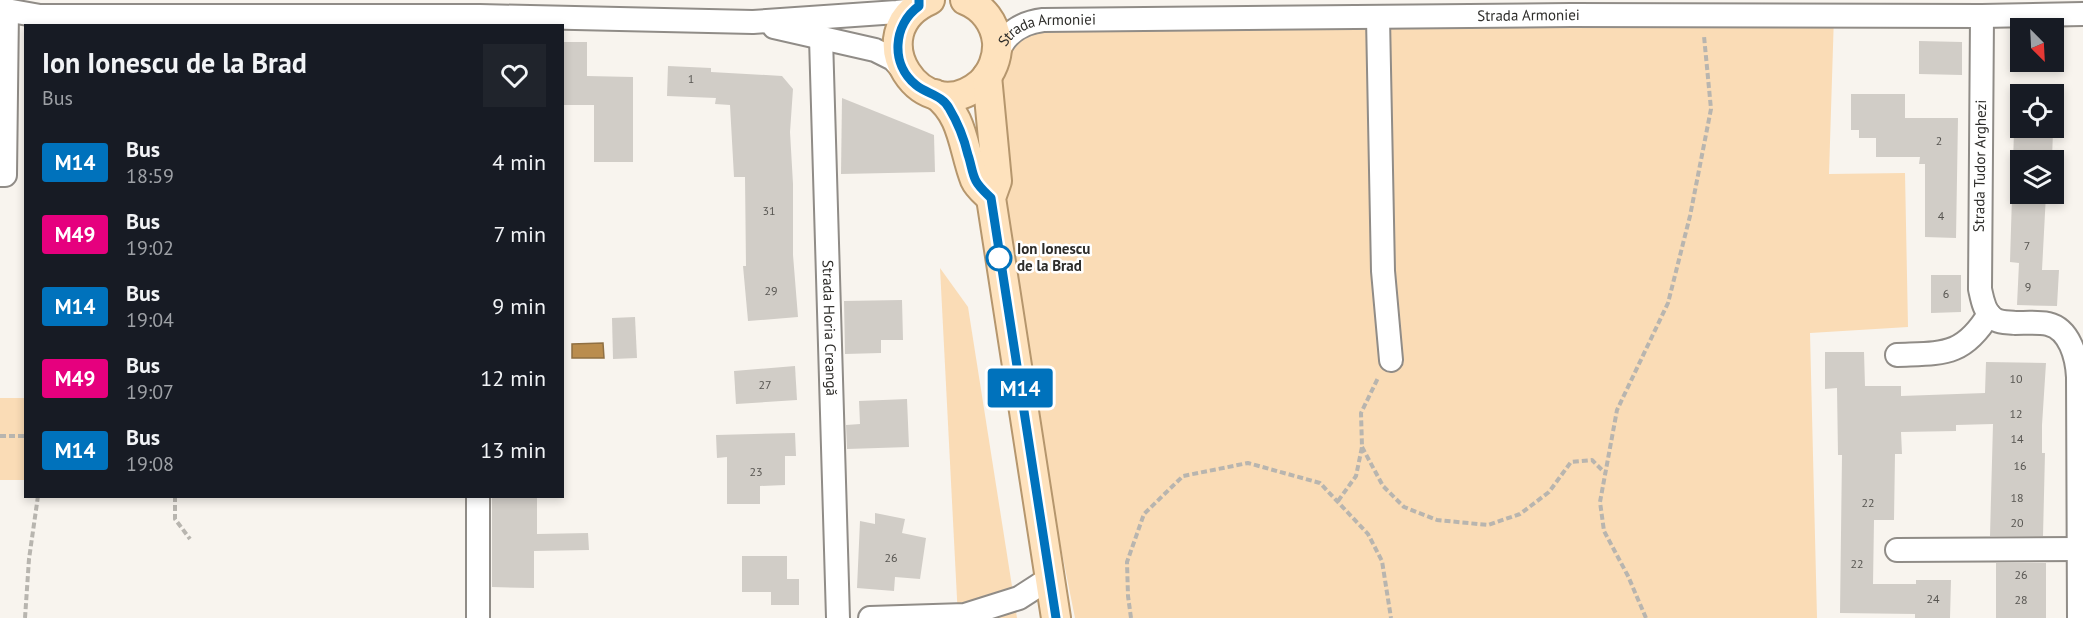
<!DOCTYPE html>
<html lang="en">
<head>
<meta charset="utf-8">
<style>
  :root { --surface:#171b24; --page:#20242c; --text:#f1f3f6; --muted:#9ea1a6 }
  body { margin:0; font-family:"PT Sans",sans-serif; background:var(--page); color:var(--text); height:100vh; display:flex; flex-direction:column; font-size:22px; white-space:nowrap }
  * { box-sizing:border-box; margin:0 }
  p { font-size:20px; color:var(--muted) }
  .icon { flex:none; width:33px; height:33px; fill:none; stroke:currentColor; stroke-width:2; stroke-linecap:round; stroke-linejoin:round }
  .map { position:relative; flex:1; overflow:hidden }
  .details { position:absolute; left:24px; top:24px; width:540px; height:474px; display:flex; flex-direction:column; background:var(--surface); border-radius:0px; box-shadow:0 3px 9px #0003 }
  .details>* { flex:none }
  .badge { padding:0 12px; border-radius:4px; font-size:21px; line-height:39px }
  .needle { width:39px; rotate:156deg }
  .controls { position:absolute; left:2010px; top:18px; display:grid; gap:12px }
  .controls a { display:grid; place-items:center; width:54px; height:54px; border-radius:0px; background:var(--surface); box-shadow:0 3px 9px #0003; font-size:30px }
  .map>.badge { position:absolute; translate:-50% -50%; box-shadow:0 0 0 3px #fff }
  .round { display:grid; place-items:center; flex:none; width:63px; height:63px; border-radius:0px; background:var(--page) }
  .overview { display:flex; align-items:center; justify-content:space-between; height:102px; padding:0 18px }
  h1 { font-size:28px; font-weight:800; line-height:45px }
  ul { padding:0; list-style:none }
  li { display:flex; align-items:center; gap:18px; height:72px; padding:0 18px }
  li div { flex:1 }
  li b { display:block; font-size:22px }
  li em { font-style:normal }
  li .badge { min-width:66px; font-weight:700; text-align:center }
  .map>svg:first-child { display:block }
  .green { fill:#fadcb6 }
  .water { fill:#ba8d4e; stroke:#907043; stroke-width:1.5 }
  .building { fill:#d1cdc7; fill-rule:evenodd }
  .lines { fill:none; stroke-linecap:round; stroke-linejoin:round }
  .minor-casing { stroke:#908c87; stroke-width:26 }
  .major-casing { stroke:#b5966d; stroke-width:32 }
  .path { stroke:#b8b5af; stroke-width:4; stroke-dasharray:6 3; stroke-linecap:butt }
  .minor { stroke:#fff; stroke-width:22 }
  .major { stroke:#fee2bd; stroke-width:28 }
  .line-casing { stroke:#fff; stroke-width:14 }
  .line { stroke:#0072bc; stroke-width:9 }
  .stop-dot { fill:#fff; stroke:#0072bc; stroke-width:3 }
  .labels { text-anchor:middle; stroke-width:5; stroke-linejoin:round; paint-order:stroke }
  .number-label { font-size:12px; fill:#575551 }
  .street-label { font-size:15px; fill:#2e2d2a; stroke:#fff }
  .stop-label { font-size:15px; font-weight:bold; fill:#2e2d2a; stroke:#fff; text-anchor:start }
</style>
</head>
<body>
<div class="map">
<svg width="2083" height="618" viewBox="0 0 2083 618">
  <rect width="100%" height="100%" fill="#f8f4ee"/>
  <!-- green -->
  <g class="green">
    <path d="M1834,15L1829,174L1905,173L1908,327L1810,333L1817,618H1075L991,198L992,68L1022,26Z"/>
    <path d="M940,268L968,307L1017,618H958Z"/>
    <rect x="0" y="398" width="25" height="82"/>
  </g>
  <!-- water -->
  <path class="water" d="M603,343L604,358H572V344Z"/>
  <!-- building -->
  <g class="building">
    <path d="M1919,41L1962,42V75L1919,74Z"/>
    <path d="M562,42H587V76L633,77V162H594V105H564Z"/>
    <path d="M668,66L711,68V72L782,76L793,89L790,132L793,184V255L798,317L748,321L743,266H746L745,177H734L730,105L715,104L716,98L667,96Z"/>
    <path d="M1851,94H1905V118H1958L1956,238L1925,237V164H1919L1920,157H1876V138H1859V130H1851Z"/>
    <path d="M842,98L934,135L935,172L841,174Z"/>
    <path d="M2014,131L2053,132L2052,158H2057L2056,194H2046L2042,270H2059L2057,306L2017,305L2019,263L2010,262ZM2020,160H2054V194H2020Z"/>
    <path d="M1931,275H1961V312L1931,313Z"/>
    <path d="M902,300L903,340H881V353L845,354L844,301Z"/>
    <path d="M635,317L637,358L613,359L612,318Z"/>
    <path d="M1825,352H1864L1865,386H1901V396L1985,393L1986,362L2046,363L2042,425V453H2045L2043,536H1990L1993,424L1956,425V431L1901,432L1902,454H1895L1894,520H1874L1873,584H1916V580H1951L1950,618H1915V614L1840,613L1842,455H1838L1837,388L1825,389Z"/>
    <path d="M795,366L797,400L736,404L734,371Z"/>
    <path d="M907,399L909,447L847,449L846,425L860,424L859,401Z"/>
    <path d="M795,433L796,456H785V485L760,486V504H727V457L717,458L716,435Z"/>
    <path d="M492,496H537V534L588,533L589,550L534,551V588L492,587Z"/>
    <path d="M875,513L905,519L902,533L926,538L920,579L895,577L894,591L857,588L860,521L875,524Z"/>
    <path d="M742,556H787V579H799V605H771V592H742Z"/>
    <rect x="1996" y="563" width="50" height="55"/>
  </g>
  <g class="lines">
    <defs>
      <g id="minor">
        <path d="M0,9L40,16H480L753,22L897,12L914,10"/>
        <path d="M1982,16L1980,289C1982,298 1984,312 1993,318C1999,323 2008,322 2015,323C2026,323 2038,322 2048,324C2070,329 2077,358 2078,377L2079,618"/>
        <path d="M1378,18L1383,271L1391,360"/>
        <path d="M774,27L875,50L893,59L905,72"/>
        <path id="s1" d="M821,38L838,618"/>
        <path id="s2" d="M996,58C1003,35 1019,23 1043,20L1571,15L1982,16L2083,14"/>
        <path d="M0,175H5L7,10"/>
        <path d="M1897,355C1942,353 1963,357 1989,314"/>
        <path d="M1897,550L2078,549"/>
        <path d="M478,618V496"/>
        <path d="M870,618L965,615L1019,598L1050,578"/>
      </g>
      <g id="major">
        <path d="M930,0C857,32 923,133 981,83C992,73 998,57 997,42C995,23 983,7 965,0"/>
        <path d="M987,76L997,181L991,198L1056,618"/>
        <path d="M935,94C964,115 963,150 975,180C978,187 986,193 991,198"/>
      </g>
    </defs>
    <!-- minor casing -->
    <use href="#minor" class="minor-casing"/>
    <!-- major casing -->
    <use href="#major" class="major-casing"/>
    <!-- path -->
    <g class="path">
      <path d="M0,436H26"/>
      <path d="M1362,447L1383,486L1404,507L1437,520L1488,525L1520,514L1549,492L1571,462L1592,460L1604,472"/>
      <path d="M175,496V519L190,539"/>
      <path d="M1338,501L1356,476L1362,447L1361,413L1378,378"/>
      <path d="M25,618L29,559L38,496"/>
      <path d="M1131,618L1128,596L1127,562L1144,514L1183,476L1248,463L1320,483L1368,534L1382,561L1391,618"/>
      <path d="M1646,618L1628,576L1604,531L1600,502L1617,410L1668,303L1690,216L1711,109L1704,36"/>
    </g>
    <!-- minor -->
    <use href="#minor" class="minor"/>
    <!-- major -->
    <use href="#major" class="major"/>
  </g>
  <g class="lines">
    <defs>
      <path id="line" d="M919,0V6C893,25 890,64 916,85C927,94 942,95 949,108C958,123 964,138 968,155C971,163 972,174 976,181C979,187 986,193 991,198L1056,618"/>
    </defs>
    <!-- line casing -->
    <use href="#line" class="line-casing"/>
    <!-- line -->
    <use href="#line" class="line"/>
  </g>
  <!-- markers -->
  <circle class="stop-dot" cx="999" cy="258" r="12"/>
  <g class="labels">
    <!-- number labels -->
    <g class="number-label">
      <text x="691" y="83">1</text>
      <text x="1939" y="145">2</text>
      <text x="769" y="215">31</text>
      <text x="1941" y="220">4</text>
      <text x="2027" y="250">7</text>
      <text x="2028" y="291">9</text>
      <text x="771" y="295">29</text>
      <text x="1946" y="298">6</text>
      <text x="2016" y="383">10</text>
      <text x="765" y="389">27</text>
      <text x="2016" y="418">12</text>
      <text x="2017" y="443">14</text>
      <text x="2020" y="470">16</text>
      <text x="756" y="476">23</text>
      <text x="2017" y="502">18</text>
      <text x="1868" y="507">22</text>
      <text x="2017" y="527">20</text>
      <text x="891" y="562">26</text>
      <text x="1857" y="568">22</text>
      <text x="2021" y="579">26</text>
      <text x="1933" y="603">24</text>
      <text x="2021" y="604">28</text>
    </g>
    <!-- street labels -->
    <g class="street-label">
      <text dy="5" stroke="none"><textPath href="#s2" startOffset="550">Strada Armoniei</textPath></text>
      <text dy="5" stroke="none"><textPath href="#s2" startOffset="66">Strada Armoniei</textPath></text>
      <text transform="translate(1980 166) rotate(-89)" y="5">Strada Tudor Arghezi</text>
      <text dy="5" stroke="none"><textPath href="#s1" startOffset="290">Strada Horia Creangă</textPath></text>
    </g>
    <!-- stop labels -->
    <g class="stop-label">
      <text x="1017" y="254">Ion Ionescu<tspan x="1017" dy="17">de la Brad</tspan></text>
    </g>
  </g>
</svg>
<div class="controls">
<a><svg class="needle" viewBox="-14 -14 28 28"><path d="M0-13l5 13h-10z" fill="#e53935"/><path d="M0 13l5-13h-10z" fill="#9ea1a6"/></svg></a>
<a><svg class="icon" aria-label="locate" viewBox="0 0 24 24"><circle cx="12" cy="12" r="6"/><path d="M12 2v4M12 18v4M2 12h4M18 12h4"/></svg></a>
<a><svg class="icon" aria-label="layers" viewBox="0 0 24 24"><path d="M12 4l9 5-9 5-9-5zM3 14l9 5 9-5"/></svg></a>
</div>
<b class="badge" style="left:1020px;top:388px;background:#0072bc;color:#fff">M14</b>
<section class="details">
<div class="overview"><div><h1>Ion Ionescu de la Brad</h1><p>Bus</p></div><a class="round"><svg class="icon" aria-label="heart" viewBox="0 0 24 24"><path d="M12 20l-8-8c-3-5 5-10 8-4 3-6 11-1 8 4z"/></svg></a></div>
<ul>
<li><span class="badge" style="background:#0072bc;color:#fff">M14</span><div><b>Bus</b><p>18:59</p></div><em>4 min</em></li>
<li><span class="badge" style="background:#e6007e;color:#fff">M49</span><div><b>Bus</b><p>19:02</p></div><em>7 min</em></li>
<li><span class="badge" style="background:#0072bc;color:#fff">M14</span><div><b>Bus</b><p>19:04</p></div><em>9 min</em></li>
<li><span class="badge" style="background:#e6007e;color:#fff">M49</span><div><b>Bus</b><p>19:07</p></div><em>12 min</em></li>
<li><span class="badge" style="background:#0072bc;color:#fff">M14</span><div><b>Bus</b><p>19:08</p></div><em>13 min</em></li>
</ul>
</section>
</div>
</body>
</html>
